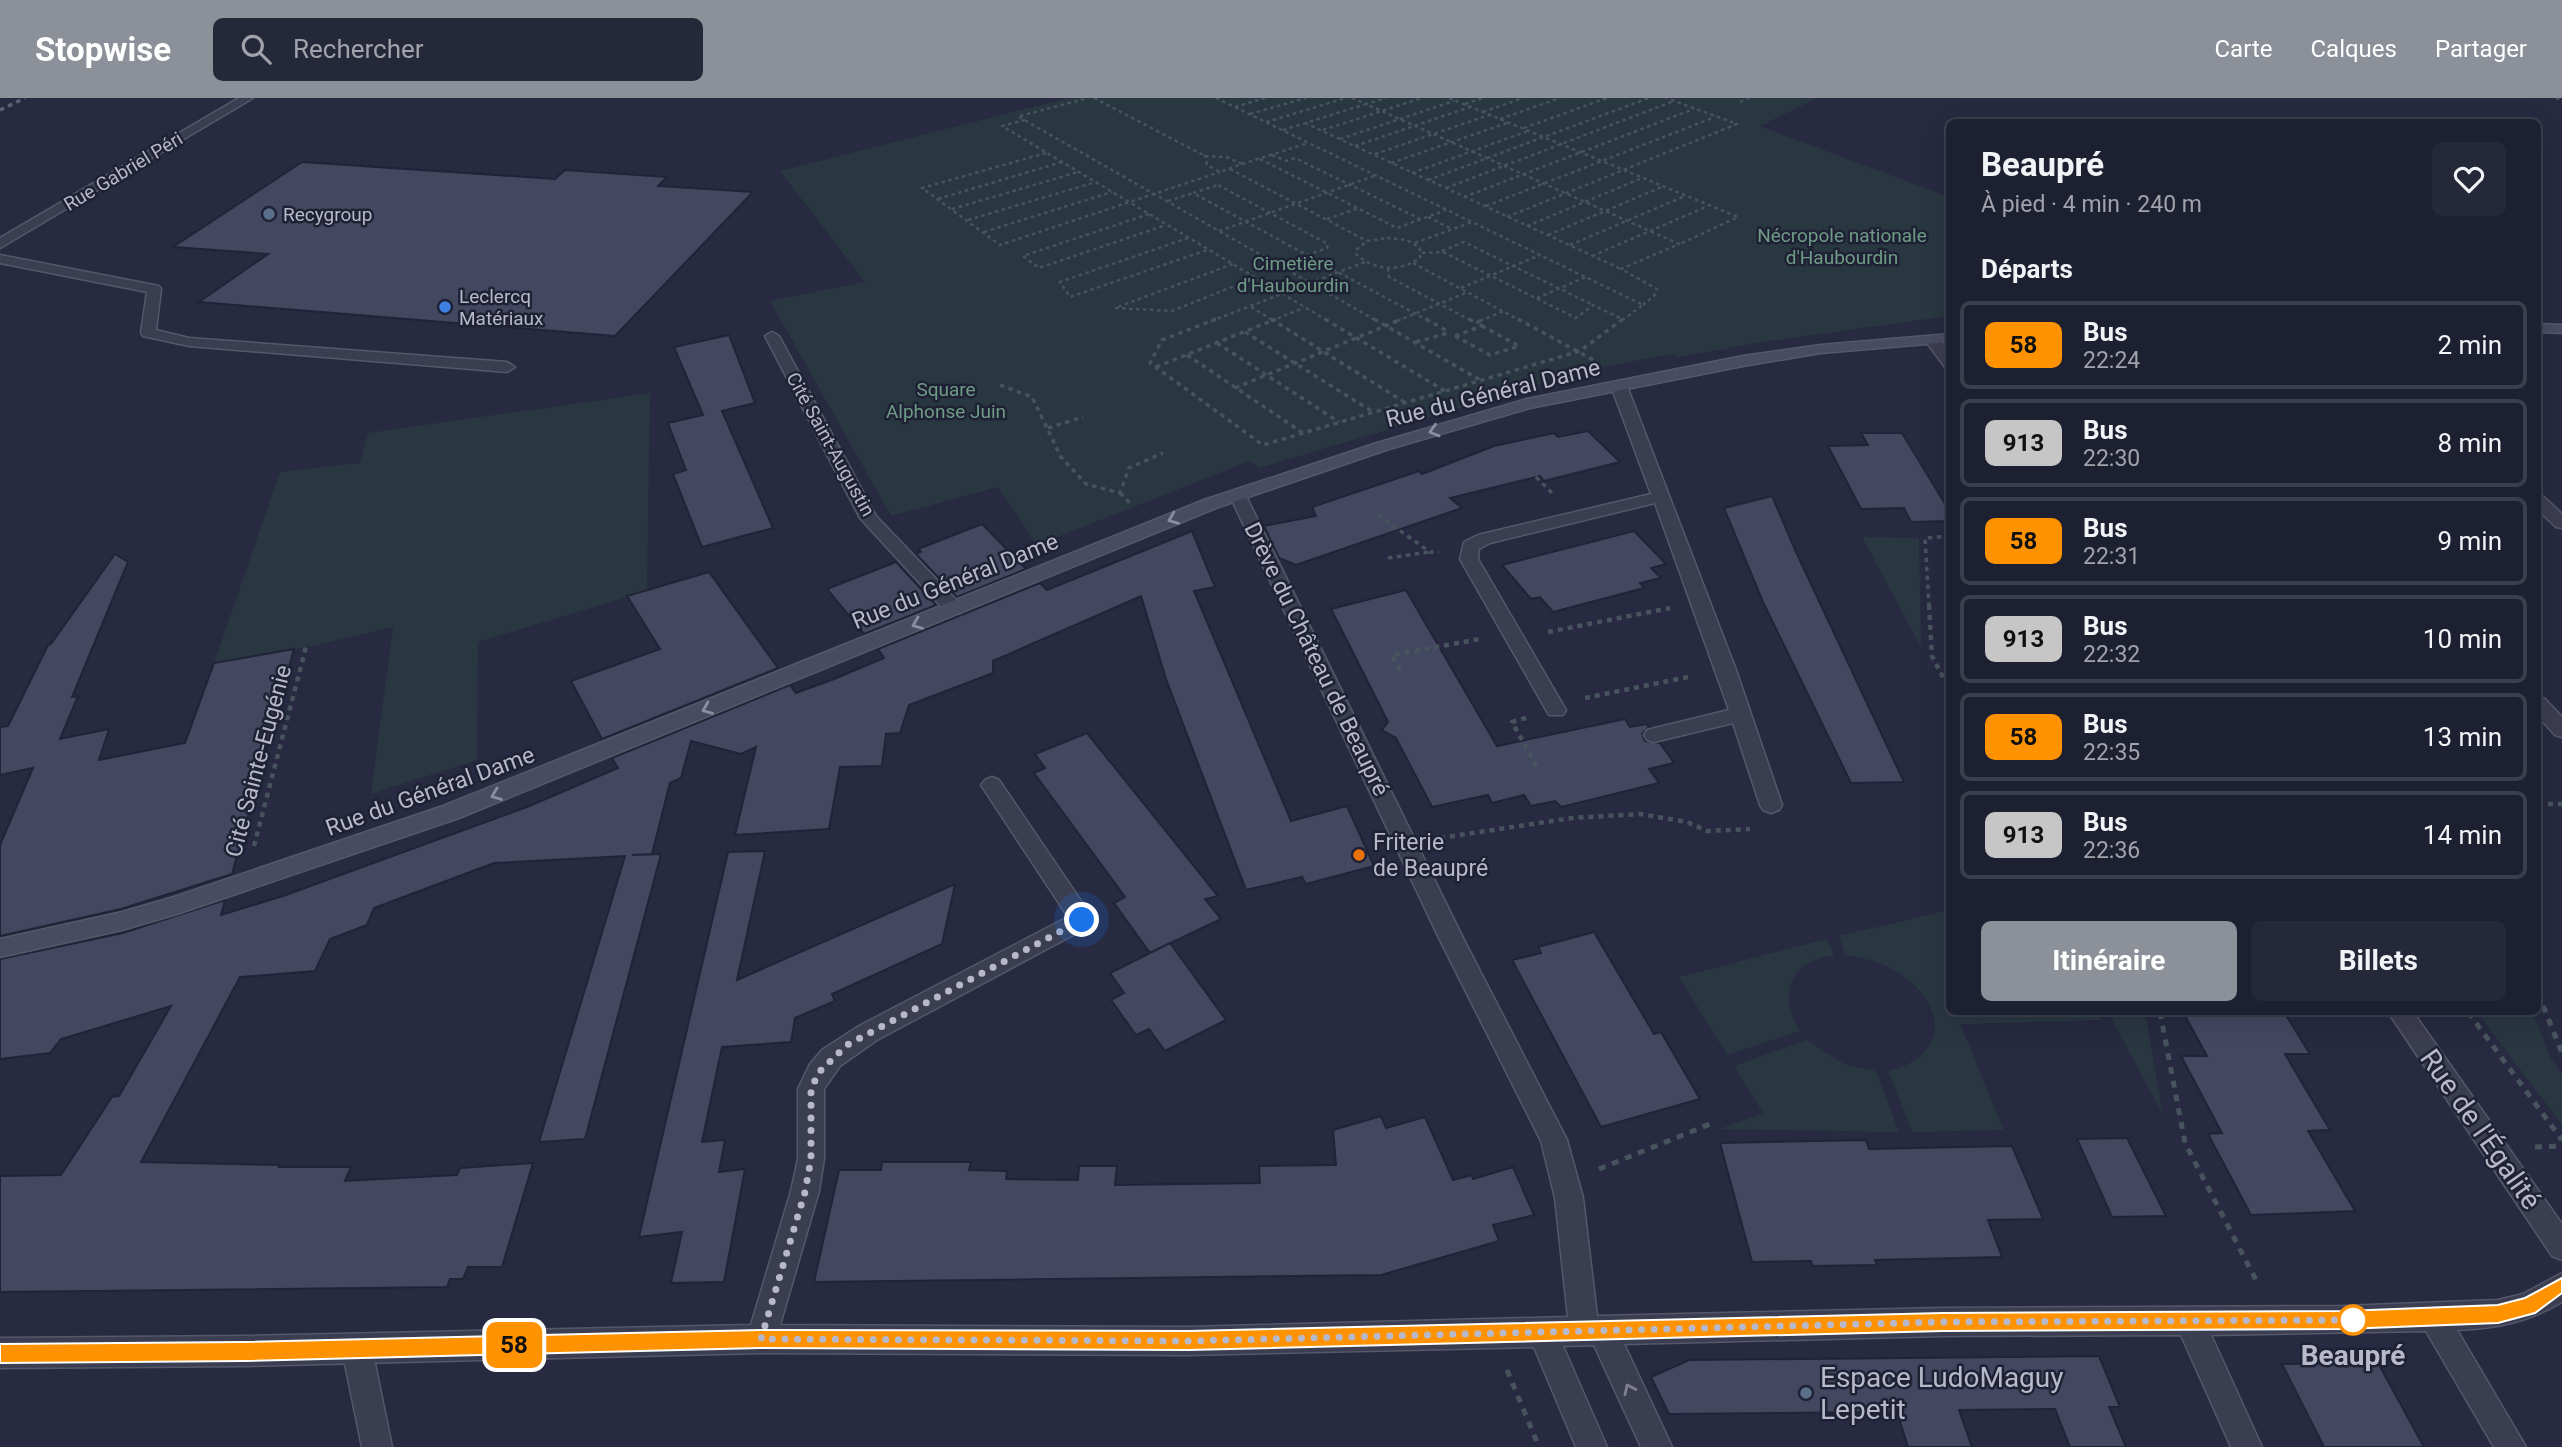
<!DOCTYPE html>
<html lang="fr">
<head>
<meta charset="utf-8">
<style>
  :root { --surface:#1d2030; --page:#252838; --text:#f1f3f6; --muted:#a0a3ab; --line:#3b3e4c; --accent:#8c9099 }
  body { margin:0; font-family:Roboto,sans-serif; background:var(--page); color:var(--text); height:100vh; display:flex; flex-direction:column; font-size:26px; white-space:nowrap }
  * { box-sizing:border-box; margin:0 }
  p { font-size:23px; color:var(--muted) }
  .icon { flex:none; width:38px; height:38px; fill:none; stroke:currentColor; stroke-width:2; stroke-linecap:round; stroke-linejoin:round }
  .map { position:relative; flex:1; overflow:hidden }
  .drawer { position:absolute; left:1946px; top:21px; width:595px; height:896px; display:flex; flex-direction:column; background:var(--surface); border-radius:10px; box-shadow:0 7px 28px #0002,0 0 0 2px var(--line) }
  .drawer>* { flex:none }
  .badge { padding:0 14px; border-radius:10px; font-size:24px; line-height:46px }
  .you { position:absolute; width:35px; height:35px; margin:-18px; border:5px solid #fff; border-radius:50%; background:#1a73e8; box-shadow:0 0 0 10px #1a73e833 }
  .map>.badge { position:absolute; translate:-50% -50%; box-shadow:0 0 0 4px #fff }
  h2 { padding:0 35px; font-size:26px; line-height:63px }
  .round { display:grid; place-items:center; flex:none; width:74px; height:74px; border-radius:10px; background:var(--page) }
  .head { display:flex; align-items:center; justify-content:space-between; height:119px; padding:0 35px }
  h1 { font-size:33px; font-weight:700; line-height:52px }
  .primary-button { display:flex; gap:14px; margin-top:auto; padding:14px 35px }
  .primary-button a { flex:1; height:80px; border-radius:10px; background:var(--accent); color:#fff; font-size:28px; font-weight:700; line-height:80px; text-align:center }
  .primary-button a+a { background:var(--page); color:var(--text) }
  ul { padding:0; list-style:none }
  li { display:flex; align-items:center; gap:21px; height:88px; margin:0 14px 10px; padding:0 21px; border:4px solid var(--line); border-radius:10px }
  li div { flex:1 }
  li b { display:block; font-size:26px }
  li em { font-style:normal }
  li .badge { min-width:77px; font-weight:700; text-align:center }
  header { display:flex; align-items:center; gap:42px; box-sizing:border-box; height:98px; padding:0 35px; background:var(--accent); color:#fff }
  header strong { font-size:33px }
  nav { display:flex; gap:38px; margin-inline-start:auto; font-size:24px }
  .search { width:490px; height:63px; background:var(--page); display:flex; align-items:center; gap:18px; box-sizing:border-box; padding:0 24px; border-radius:10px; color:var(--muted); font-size:26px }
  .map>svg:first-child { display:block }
  .green { fill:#293741 }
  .building { fill:#434760; stroke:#212437; stroke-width:2 }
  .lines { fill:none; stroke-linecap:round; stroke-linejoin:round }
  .lane-casing { stroke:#55586a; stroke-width:3 }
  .street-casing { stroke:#55586a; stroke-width:3 }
  .secondary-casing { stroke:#55586a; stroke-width:3 }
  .path-far3 { stroke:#47545e; stroke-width:2.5; stroke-dasharray:3.5 3.5; stroke-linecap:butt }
  .path-far2 { stroke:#47545e; stroke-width:3.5; stroke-dasharray:4.5 4.5; stroke-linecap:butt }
  .path-far1 { stroke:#47545e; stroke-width:4.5; stroke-dasharray:5 5; stroke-linecap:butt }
  .path { stroke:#47545e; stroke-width:5; stroke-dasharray:7 7; stroke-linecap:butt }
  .lane { fill:#3b3d50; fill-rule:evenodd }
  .street { fill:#3b3d50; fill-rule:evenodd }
  .secondary { fill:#494b63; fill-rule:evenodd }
  .rail { stroke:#5d6077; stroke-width:3.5; stroke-dasharray:4.5 4.5; stroke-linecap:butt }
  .oneway { stroke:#8b8da1 }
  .oneway2 { stroke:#7f8193 }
  .line { fill:#ff9200; stroke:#fff; stroke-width:2 }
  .walk { stroke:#b7b9ca; stroke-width:7; stroke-dasharray:0 12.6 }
  .service-dot { fill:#5c6f8a; stroke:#1f2235; stroke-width:2.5 }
  .shop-dot { fill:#3f7fe0; stroke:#1f2235; stroke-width:2.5 }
  .food-dot { fill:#e8710a; stroke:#1f2235; stroke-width:2.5 }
  .stop-dot { fill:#fff; stroke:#ff9200; stroke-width:3.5 }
  .labels { text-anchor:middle; stroke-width:5; stroke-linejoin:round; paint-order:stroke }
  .far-street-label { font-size:19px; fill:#b7b9ca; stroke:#1f2235 }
  .far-poi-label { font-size:19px; fill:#b7b9ca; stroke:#1f2235; text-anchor:start }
  .far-park-label { font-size:19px; fill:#6f9b86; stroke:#1f2235 }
  .street-label { font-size:23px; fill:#b7b9ca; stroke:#1f2235 }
  .poi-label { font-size:23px; fill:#b7b9ca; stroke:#1f2235; text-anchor:start }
  .near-street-label { font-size:28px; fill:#b7b9ca; stroke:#1f2235 }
  .near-stop-label { font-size:28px; font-weight:bold; fill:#b7b9ca; stroke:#1f2235 }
  .near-poi-label { font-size:28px; fill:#b7b9ca; stroke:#1f2235; text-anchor:start }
</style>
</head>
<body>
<header>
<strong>Stopwise</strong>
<div class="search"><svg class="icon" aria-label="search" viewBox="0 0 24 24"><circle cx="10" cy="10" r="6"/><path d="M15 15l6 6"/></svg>Rechercher</div>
<nav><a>Carte</a><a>Calques</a><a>Partager</a></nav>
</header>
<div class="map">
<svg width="2562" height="1349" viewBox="0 0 2562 1349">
  <rect width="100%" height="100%" fill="#272a40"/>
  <!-- green -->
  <g class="green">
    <path d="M1068,0H1817L1760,28L1949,99V218L1763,244L1678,259L1673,256L1547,279L1549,284L1259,370L1250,363L1037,447L998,389L891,418L770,203L865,184L780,73Z"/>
    <path d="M650,295L647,493L478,544L477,662L371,696L393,529L312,548L214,565L280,374L360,365L368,335Z"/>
    <path d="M1862,439L1919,440L1921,549Z"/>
    <path d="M1949,812L1950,914H2096L2101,922L1960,926L2004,1032L1912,1034L1888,973C1945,960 1949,913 1905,879C1887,866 1867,860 1845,857L1839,838Z"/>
    <path d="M1827,841L1834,858C1790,861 1777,898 1800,933L1727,957L1679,879Z"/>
    <path d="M2108,914H2145L2163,1017Z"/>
    <path d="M2477,914H2533L2550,959L2562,977V1027Z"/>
    <path d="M1807,942L1844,966L1876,973L1899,1034L1720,1031L1763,1015L1734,968Z"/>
  </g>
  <!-- building -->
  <g class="building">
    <path d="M302,64L555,81L565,72L667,79L658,88L753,94L615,238L199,204L268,156L173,149Z"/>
    <path d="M729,237L755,305L722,313L773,430L702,449L673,376L686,372L668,325L703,317L674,249Z"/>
    <path d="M1588,333L1620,364L1544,383L1540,378L1450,400L1462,410L1296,467L1279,460L1264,428L1316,418L1312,409L1419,373L1422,376L1494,348L1554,335L1558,339Z"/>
    <path d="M1861,335H1902L1950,414V423L1911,424L1904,410L1861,411L1828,348L1868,347Z"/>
    <path d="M1772,398L1796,454L1904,684L1851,685L1763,504L1724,410Z"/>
    <path d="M982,426L1026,471L957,499L916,456L921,454L918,451Z"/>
    <path d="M1192,433L1215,489L1194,493L1291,723L1347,708L1374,768L1306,786L1302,779L1246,792L1166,581L1141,498L993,563V575L909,607L900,635L886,636L882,668L840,669L829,731L735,737L756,649L741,656L691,643L681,680L670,685L652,756L632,757L661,756L585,1041L539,1044L625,758L494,765L374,810L367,827L330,841L315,873L240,879L141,1064L280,1067L279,1069H351L345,1083L457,1077L460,1070L533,1065L502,1169H468L463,1181H450L447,1189L0,1194V1078L61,1077L112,999L119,998L171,908L61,941L50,955L0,961V861L123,835L225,802L221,817L283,798L527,709L618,670L612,660L790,587L796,595L834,581L884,560L878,551L1040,485L1047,492Z"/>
    <path d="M1634,433L1666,466L1651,470L1661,480L1640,485L1644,490L1553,514L1540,499L1531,501L1502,467Z"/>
    <path d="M115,456L128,464L72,599L78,598L60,641L109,631L99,662L185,645L214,565L294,551L232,776L121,811L0,838V747L33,670L0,677V629L8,628L48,547L51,546Z"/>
    <path d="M896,464L936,507L864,536L827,491Z"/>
    <path d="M709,474L778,570L602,641L571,583L660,551L627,498Z"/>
    <path d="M1406,492L1497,648L1625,621L1630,629L1646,626L1649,629L1642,636L1645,643L1660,645L1674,665L1649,671L1659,685L1561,709L1555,703L1531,708L1524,697L1492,705L1488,697L1432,709L1396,640L1382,632L1388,624L1331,511Z"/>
    <path d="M1087,635L1218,798L1205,801L1221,821L1150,855L1114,805L1125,799L1034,675L1045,670L1035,656Z"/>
    <path d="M765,753L737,882L955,786L942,846L832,896L835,903L795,920L791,944L722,949L702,1044L725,1042L719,1074L745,1071L724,1184L671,1185L682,1134L639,1139L728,754Z"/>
    <path d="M1594,834L1654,936L1661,934L1700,1001L1601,1029L1512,862L1541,855L1538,849Z"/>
    <path d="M1170,845L1226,922L1165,953L1149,931L1136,937L1111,902L1124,895L1110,875Z"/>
    <path d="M2183,914H2284L2310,956H2285L2330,1032L2308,1033L2355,1113L2251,1117L2208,1036L2222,1035L2181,958H2207Z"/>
    <path d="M1381,1018L1386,1030L1425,1019L1453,1082L1472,1077L1473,1081L1513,1069L1534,1117L1493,1127L1499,1143L1381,1177L814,1184L839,1072H881L882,1064H971L969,1072L1007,1073L1006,1081L1078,1082L1079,1068H1117L1115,1087L1260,1085L1259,1068L1336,1067L1333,1032Z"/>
    <path d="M2127,1040L2166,1118L2112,1119L2077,1041Z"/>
    <path d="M1866,1042L1869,1051L2012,1048L2043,1121L1988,1122L2002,1159L1875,1162L1877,1167L1813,1168L1811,1163L1752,1164L1720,1045Z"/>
    <path d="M2099,1258L2120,1309H2109L2126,1349H2070L2055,1311L1959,1312L1972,1349H1908L1897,1314L1669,1316L1651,1279L1689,1262Z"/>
    <path d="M2378,1265L2424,1349H2324L2282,1266Z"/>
  </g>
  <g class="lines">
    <defs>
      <g id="lane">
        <path d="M0,157L159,188L161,191L156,232L189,240L507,264L515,269L507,274L189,248L143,238L141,235L147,194L0,165Z"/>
        <path d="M772,234L779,238L876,418L961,507L963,511L961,515H947L860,420L765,238Z"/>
        <path d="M1619,283L1627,288L1736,572L1782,707L1779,712L1771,715L1763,712L1760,707L1733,625L1654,644L1647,642L1644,637L1647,632L1729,612L1655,405L1490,445L1479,451L1478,461L1566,612L1563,617H1549L1460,461L1464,444L1478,437L1651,396L1611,288Z"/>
        <path d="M357,1236L367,1241L372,1251L392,1349H362L342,1251L347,1241Z"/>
      </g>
      <g id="street">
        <path d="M239,0H253L0,150V140Z"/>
        <path d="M1932,238C1946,242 1950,257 1950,270L1945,269L1925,242Z"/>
        <path d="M1237,391L1245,396L1463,840L1567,1042L1583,1100L1597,1218L1943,1210L2344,1208L2498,1202L2523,1196L2562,1175V1204C2525,1225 2499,1230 2457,1232L2526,1349H2494L2426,1233L2211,1237L2262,1349H2231L2181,1237L1943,1238L1624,1246L1672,1349H1641L1594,1247L1563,1248L1607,1349H1576L1534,1249L1188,1257L761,1255L244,1268L0,1270V1240L244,1238L751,1227L791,1093L798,1061V991L810,966L822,952L859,928L1068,819L981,687L985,682L992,679L999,682L1094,822L1090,828L877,942L840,968L824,991V1061L819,1093L780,1227L1188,1229L1568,1219L1555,1100L1541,1043L1439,840L1229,396Z"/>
        <path d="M2538,398L2544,399L2562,416V430L2556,429L2538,412Z"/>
        <path d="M2538,599L2545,601L2562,619V639L2555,637L2538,618Z"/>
        <path d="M2388,914H2413L2562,1126V1162L2552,1158Z"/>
      </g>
      <g id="secondary">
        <path d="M2538,226L2562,227V235L2538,234Z"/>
        <path d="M1950,236V244L1821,255L1743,268L1530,310L1389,351L1216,410L459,720L177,816L122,832L0,859V841L122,814L174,799L443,708L1204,402L1377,345L1527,301L1743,258L1821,247Z"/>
      </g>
    </defs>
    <!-- lane casing -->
    <use href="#lane" class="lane-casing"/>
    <!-- street casing -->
    <use href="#street" class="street-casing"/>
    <!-- secondary casing -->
    <use href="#secondary" class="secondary-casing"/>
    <!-- path-far3 -->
    <g class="path-far3">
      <path d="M1094,0L1205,58"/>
      <path d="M1216,0L1643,207L1621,223"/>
      <path d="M1352,0L1366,6L1386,0"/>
      <path d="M1449,0L1738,119L1680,146"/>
      <path d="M2556,0L2562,2"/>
      <path d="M1740,4L1749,0"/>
      <path d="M1465,6L1483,0"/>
      <path d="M1235,9L1265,0"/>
      <path d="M1483,14L1523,0"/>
      <path d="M1250,16L1306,0"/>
      <path d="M1020,18L1088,0"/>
      <path d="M1019,19L1377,223"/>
      <path d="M1500,21L1560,0"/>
      <path d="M1025,22L1002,28L1328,223"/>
      <path d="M1266,24L1346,0"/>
      <path d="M1305,25L1621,171"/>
      <path d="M1524,30L1607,0"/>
      <path d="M1283,32L1366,6L1679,146L1621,171L1657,191L1654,198L1643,207"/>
      <path d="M1323,32L1422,0"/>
      <path d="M1340,41L1454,3"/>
      <path d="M1355,48L1470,9"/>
      <path d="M1046,55L922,90L1000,147L1220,74"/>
      <path d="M1375,56L1489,17"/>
      <path d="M1272,57L1286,63L1295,60L1420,121"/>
      <path d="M1205,58L1227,59L1242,66L1220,74L1207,67Z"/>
      <path d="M1260,61L1397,130L1446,112"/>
      <path d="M1391,65L1507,25"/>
      <path d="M1242,66L1308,45"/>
      <path d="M1230,71L1367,143"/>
      <path d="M1412,75L1528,33"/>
      <path d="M1428,82L1649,0"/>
      <path d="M1218,87L1328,146L1327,150L1307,157L1193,95Z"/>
      <path d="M1446,90L1674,3"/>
      <path d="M1464,99L1694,11"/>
      <path d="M938,101L1062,64"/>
      <path d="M1168,103L1193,95"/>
      <path d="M1486,108L1715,19"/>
      <path d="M952,111L1078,74"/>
      <path d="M1149,116L1023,158L1039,170L1166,127"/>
      <path d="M1428,119L1452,131"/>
      <path d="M1507,119L1737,26L1666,0"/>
      <path d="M1327,121L1359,110"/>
      <path d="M968,122L1096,84"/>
      <path d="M1527,128L1642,80"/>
      <path d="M1219,133L1374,78"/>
      <path d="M984,134L1112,94"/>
      <path d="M1548,137L1662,89"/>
      <path d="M1188,140L1060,184L1070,199L1207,152"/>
      <path d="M1387,140L1407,142L1420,150V160C1400,174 1374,173 1356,156L1357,151L1367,143Z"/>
      <path d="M1415,145L1472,124"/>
      <path d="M1570,147L1685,98"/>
      <path d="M1442,153L1464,144L1593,207"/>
      <path d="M1422,155L1443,154L1576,220L1593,207L1624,222"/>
      <path d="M1308,158L1429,223"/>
      <path d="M1592,158L1708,108"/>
      <path d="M1413,165L1521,223"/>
      <path d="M1233,166L1115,210L1172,213L1254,180"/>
      <path d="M1388,170L1389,179L1472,223"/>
      <path d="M1461,190L1540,157"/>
      <path d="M1537,200L1586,179"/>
      <path d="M1251,209L1274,223"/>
      <path d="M1211,223L1365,164"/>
      <path d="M1271,223L1304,210"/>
      <path d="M1397,223L1468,194"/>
      <path d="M1480,223L1504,213"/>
    </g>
    <!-- path-far2 -->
    <g class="path-far2">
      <path d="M1216,221L1162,242L1150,265L1263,347L1580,253L1623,221"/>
      <path d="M1271,221L1406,305"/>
      <path d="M1325,221L1445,293"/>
      <path d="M1374,221L1480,282"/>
      <path d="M1426,221L1449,234"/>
      <path d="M1469,221L1476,225"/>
      <path d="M1518,221L1597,264"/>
      <path d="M1245,234L1373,314"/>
      <path d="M1455,238L1490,257L1519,248L1482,228"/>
      <path d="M1455,238L1482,228L1476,225L1485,221"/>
      <path d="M1416,244L1448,235"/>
      <path d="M1217,245L1339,324"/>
      <path d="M1187,257L1303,335"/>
      <path d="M1156,269L1276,221"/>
      <path d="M1000,287L1032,299L1061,359L1086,386L1120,395L1129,370L1163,355"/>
      <path d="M1235,290L1402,221"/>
      <path d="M1048,330L1083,319"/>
      <path d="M1536,379L1553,396"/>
      <path d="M1120,395L1131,406"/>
      <path d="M1378,417L1430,454H1439"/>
      <path d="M1388,460L1429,454"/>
      <path d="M1929,509L1925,440L1950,438"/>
    </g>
    <!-- path-far1 -->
    <g class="path-far1">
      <path d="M1929,507L1932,558L1950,593"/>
      <path d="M1548,534L1670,510"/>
      <path d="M1400,572L1392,557L1480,541"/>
      <path d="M1585,600L1693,578"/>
      <path d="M1526,620L1512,624L1537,669"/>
      <path d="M2538,706H2562"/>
      <path d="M1440,740L1572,720L1640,716L1687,724L1707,733L1750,731"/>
      <path d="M254,748L306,549"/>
    </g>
    <!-- path -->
    <g class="path">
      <path d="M2538,895L2562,955"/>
      <path d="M2160,914L2185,1045L2258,1186"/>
      <path d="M2468,914L2562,1042"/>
      <path d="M2535,1049L2562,1048"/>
      <path d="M1599,1071L1715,1024"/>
      <path d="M1507,1272L1539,1349"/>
    </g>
    <!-- lane -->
    <use href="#lane" class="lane"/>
    <!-- street -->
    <use href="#street" class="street"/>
    <!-- secondary -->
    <use href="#secondary" class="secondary"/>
    <!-- rail -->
    <path class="rail" d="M0,12L25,0"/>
  </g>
  <!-- one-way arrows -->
  <defs><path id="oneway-chevron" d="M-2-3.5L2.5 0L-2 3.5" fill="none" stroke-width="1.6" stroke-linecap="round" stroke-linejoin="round" transform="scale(1.75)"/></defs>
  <g class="oneway">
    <use href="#oneway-chevron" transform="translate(1434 333) rotate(163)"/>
    <use href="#oneway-chevron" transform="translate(1173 421) rotate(158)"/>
    <use href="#oneway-chevron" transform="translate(917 526) rotate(158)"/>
    <use href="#oneway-chevron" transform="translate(707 611) rotate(158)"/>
    <use href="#oneway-chevron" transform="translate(496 697) rotate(159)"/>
  </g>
  <use class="oneway2" href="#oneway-chevron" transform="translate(1629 1291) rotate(-115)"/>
  <!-- line -->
  <path class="line" d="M2562,1180V1195L2535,1215L2498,1225L2344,1231L1943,1233L1188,1252L761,1250L244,1263L0,1265V1246L244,1244L761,1232L1188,1233L1943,1215L2344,1213L2498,1207L2525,1200Z"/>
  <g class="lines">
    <!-- walk -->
    <path class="walk" d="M1082,822L847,947L819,974L811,991V1061L805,1094L761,1241L1188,1243L1943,1224L2353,1222"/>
  </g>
  <!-- markers -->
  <g class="service-dot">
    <circle cx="269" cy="116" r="7"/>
    <circle cx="1806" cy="1295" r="7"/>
  </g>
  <circle class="shop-dot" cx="445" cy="209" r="7"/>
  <circle class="food-dot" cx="1359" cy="757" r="7"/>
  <circle class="stop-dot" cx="2353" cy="1222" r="14"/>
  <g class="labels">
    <!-- far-street labels -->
    <g class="far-street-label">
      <text transform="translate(123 73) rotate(-31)" y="7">Rue Gabriel Péri</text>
      <text transform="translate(831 346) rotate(61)" y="7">Cité Saint-Augustin</text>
    </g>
    <!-- far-poi labels -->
    <g class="far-poi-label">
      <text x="283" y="123">Recygroup</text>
      <text x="459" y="205">Leclercq<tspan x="459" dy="22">Matériaux</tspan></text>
    </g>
    <!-- far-park labels -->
    <g class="far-park-label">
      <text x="1842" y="144">Nécropole nationale<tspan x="1842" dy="22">d'Haubourdin</tspan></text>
      <text x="1293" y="172">Cimetière<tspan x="1293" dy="22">d'Haubourdin</tspan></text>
      <text x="946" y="298">Square<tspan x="946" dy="22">Alphonse Juin</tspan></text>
    </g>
    <!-- street labels -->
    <g class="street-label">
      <text transform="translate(1493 295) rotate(-14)" y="8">Rue du Général Dame</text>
      <text transform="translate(955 483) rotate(-22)" y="8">Rue du Général Dame</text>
      <text transform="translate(1317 561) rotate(64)" y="8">Drève du Château de Beaupré</text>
      <text transform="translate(258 663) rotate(-75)" y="8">Cité Sainte-Eugénie</text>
      <text transform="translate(430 693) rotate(-20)" y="8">Rue du Général Dame</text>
    </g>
    <!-- poi labels -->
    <g class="poi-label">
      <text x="1373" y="752">Friterie<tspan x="1373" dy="26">de Beaupré</tspan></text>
    </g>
    <!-- near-street labels -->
    <g class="near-street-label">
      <text transform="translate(2481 1031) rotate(55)" y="10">Rue de l'Égalité</text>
    </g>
    <!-- near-stop labels -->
    <g class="near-stop-label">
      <text x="2353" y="1267">Beaupré</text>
    </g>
    <!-- near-poi labels -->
    <g class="near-poi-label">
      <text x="1820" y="1289">Espace LudoMaguy<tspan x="1820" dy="32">Lepetit</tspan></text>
    </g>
  </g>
</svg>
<div class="you" style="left:1082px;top:822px"></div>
<b class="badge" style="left:514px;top:1247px;background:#ff9200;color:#111">58</b>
<section class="drawer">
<div class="head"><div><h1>Beaupré</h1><p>À pied · 4 min · 240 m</p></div><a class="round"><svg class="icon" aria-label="heart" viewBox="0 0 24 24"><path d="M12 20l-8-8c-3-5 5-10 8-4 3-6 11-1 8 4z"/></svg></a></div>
<h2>Départs</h2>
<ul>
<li><span class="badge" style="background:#ff9200;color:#111">58</span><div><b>Bus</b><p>22:24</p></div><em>2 min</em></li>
<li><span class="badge" style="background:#c6c6c6;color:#111">913</span><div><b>Bus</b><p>22:30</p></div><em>8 min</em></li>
<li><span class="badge" style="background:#ff9200;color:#111">58</span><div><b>Bus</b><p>22:31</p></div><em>9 min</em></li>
<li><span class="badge" style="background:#c6c6c6;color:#111">913</span><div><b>Bus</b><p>22:32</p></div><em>10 min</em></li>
<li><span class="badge" style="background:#ff9200;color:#111">58</span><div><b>Bus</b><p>22:35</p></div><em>13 min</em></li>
<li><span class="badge" style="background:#c6c6c6;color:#111">913</span><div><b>Bus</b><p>22:36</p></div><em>14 min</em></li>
</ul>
<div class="primary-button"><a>Itinéraire</a><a>Billets</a></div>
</section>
</div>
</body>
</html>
